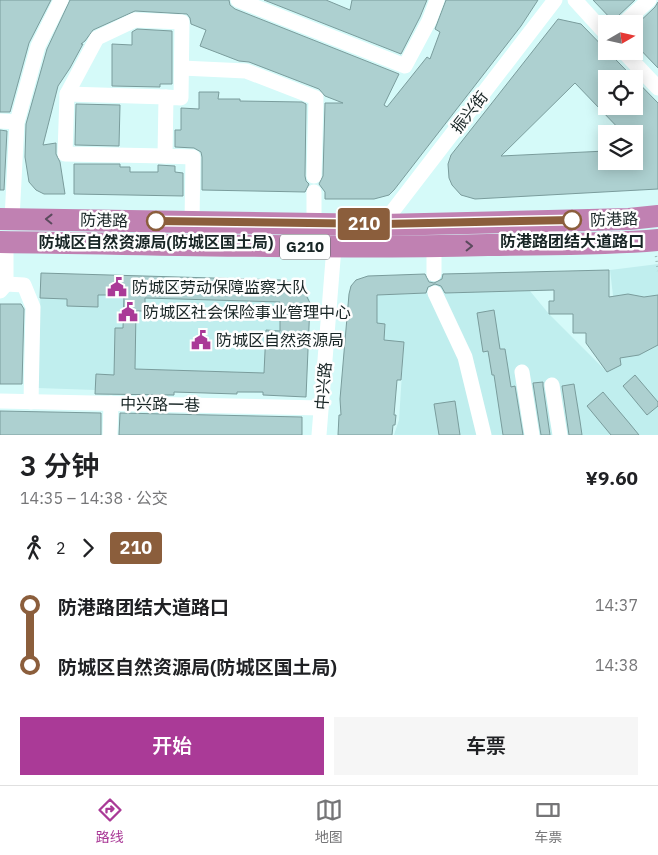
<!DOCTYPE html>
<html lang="zh">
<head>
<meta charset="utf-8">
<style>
  :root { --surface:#fff; --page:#f6f6f6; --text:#202124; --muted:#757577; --line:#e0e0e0; --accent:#aa3a97 }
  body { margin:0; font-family:"IBM Plex Sans","Noto Sans SC",sans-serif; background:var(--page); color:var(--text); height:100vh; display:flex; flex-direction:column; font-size:19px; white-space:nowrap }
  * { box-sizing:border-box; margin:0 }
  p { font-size:16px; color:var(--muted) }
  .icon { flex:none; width:28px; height:28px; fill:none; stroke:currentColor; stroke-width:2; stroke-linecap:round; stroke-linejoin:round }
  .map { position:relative; height:435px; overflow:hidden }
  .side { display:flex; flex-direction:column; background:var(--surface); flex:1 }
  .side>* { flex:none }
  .badge { padding:0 10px; border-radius:4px; font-size:18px; line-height:32px }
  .needle { width:32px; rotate:81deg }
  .controls { position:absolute; left:598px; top:15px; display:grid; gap:10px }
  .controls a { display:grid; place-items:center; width:45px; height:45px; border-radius:0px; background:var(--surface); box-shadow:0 2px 12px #0003; font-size:25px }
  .map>.badge { position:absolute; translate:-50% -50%; box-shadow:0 0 0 2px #fff }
  .legs { display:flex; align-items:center; gap:8px; height:55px; padding:0 20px; font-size:16px }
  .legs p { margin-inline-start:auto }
  .overview { display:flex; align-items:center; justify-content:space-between; height:85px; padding:0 20px }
  h1 { font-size:28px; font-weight:600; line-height:38px }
  .primary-button { display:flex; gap:10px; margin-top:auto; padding:10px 20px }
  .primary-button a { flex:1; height:58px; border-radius:0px; background:var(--accent); color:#fff; font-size:20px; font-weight:600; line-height:58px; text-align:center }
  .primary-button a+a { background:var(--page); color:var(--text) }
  ul { padding:0 20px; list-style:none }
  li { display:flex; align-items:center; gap:18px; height:60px; font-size:19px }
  li i { display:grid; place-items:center; width:8px; height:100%; margin:0 6px; background:currentColor }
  li i::after { content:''; width:12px; height:12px; margin:-6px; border:4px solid; border-radius:50%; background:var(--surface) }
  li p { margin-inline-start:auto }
  li:first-child i { background:linear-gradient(#0000 50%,currentColor 0) }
  li:last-child i { background:linear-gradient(currentColor 50%,#0000 0) }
  .menu { display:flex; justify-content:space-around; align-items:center; height:70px; border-top:1px solid var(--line); background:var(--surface); font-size:14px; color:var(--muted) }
  .menu a { display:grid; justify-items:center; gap:2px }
  .menu .on { color:var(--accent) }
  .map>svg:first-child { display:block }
  .built { fill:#c0eeee }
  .building { fill:#add0d0; stroke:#7a9c9c; fill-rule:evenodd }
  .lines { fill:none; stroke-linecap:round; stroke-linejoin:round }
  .path { stroke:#9ab8b7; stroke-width:2.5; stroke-dasharray:1 4; stroke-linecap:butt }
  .minor { stroke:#fff; stroke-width:15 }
  .highway { stroke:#c081b2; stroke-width:22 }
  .oneway { stroke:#5b4a5d }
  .line-1-casing { stroke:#fff; stroke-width:11 }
  .line-1 { stroke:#8b5e3c; stroke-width:8 }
  .stop-1-dot { fill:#fff; stroke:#8b5e3c; stroke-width:2.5 }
  .labels { text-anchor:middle; stroke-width:5; stroke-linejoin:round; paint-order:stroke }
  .shield { fill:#fefefe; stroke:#5d6666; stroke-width:1 }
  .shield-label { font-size:15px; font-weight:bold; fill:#182525 }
  .street-label { font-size:16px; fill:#182525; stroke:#fefefe }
  .stop-label { font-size:16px; font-weight:bold; fill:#182525; stroke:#fefefe }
  .poi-label { font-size:16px; fill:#182525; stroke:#fefefe; text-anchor:start }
</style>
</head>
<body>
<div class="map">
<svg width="658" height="435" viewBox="0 0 658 435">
  <rect width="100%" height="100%" fill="#d5faf9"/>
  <!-- built -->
  <g class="built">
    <path d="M658,264V435H394L399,420L404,342L384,340L377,323V295L430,293V274L529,272L530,291L549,314L607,372L621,364L610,270Z"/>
    <path d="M41,273L287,281L299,285L309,298L310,303L309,332L266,331L263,393L237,392V394L174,392V396L95,394V390L38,388Z"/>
  </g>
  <!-- building -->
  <g class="building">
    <path d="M0,0H51L29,43L10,112H0Z"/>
    <path d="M70,0H229L230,5L235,9L399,74L384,105L387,107L427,57L430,59L440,32L435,29L446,0H538L521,26L394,190L389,195L374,199H325V192L319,184L323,176L325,103H343L325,96L319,89L249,62L239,61L200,46L206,30L191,24L190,18L187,14L135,11L93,30L85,41L81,44H83L70,68L58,86L43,145L56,143V154L60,162L65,194H44L36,190L29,182L25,157L26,124L47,49Z"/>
    <path d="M264,0H326L350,10L352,0H427L420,17L401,54Z"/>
    <path d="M593,0H635L617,17L614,22Z"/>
    <path d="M658,2V68L634,43V27L655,7Z"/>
    <path d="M558,19L581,24L658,103V189L475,199L461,195L452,185L449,178L448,164L451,155ZM606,79H634V106H606ZM575,83L624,134H634V161H606V151L501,156Z"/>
    <path d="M137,29L172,31V84H160V87L112,86V44L132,45V32Z"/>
    <path d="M199,92H219L218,99H240V101L302,102L306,104L305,176L306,181L309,184L305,192L202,190V157L201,152L194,148L175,147V130H181V108L199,109Z"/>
    <path d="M76,104L120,105L119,146L75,145Z"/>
    <path d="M0,130L7,131L4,190H0Z"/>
    <path d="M74,164H120V167H130V172H158V165L175,166V172L183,173V196L74,194Z"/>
    <path d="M609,270V297L628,294L644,297L658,295V345L639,355L620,358L621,365L607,372L586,343V333H573V314H549V301H554V290L445,293L441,286L435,284L428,287L426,293L377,295V323L385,324L384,340L404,342L401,380H397L394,415H396L395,425H393L392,435H338L339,415H341L340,399L349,294L351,286L356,280L368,276L425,274L429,282L434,283L442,279L443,274Z"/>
    <path d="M41,273L281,280L293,283L303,289L310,303L306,397L263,395V392H237V394L174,392V395L95,394L96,374L114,375L115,328H123L124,295H98V307L67,306V299L40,298ZM145,298L280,302V331L266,330L264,373L135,369L136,311H145Z"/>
    <path d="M0,304H21L24,309L22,384H0Z"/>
    <path d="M494,310L500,349H505L511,387L515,386L523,435H503L494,375H492L488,351L483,352L477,313Z"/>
    <path d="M635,375L658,402V406L647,415L623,386Z"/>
    <path d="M543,382V386L550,435H541L533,383Z"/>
    <path d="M574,384L580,421L582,435H569L562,386Z"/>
    <path d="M603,392L630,424L639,435H611L587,406Z"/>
    <path d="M455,401L460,435H439L434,404Z"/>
    <path d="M0,411L101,413V435H0Z"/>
    <path d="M120,413L302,417V435H119Z"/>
  </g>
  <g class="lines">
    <!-- path -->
    <path class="path" d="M656,256L658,271"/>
    <!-- minor -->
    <g class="minor">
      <path d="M238,0L405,66L429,21L437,0"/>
      <path d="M575,0L606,34"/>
      <path d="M623,24L649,0"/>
      <path d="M623,51L658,88"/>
      <path d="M182,68L246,71L316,98L314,176"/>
      <path d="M67,94L97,38L135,20L182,22L181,98L166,97L165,156L193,157L192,222"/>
      <path d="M0,121L17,122"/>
      <path d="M165,156L65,154L67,94L166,97"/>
      <path d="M12,219L17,122L38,46L61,0"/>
      <path d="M314,224V192"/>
      <path d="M382,225L555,0"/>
      <path d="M434,246V274"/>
      <path d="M6,284L24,285L33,307L31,402"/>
      <path d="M0,291L6,284V242"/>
      <path d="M435,293L465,357L484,435"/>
      <path d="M522,372L532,435"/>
      <path d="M552,385L560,435"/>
      <path d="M0,401L321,408"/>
      <path d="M110,435L111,403"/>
      <path d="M319,435L334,247"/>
    </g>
    <!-- highway -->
    <g class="highway">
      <path d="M0,219L382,225L629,219L658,216"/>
      <path d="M0,242C163,244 325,249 488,245C544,244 602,245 658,240"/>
    </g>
  </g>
  <!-- one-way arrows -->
  <defs><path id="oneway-chevron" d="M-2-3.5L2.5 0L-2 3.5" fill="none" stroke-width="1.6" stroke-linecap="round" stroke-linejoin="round" transform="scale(1.25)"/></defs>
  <g class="oneway">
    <use href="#oneway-chevron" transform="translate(49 219) rotate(-179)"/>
    <use href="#oneway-chevron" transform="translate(469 246) rotate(-1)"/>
  </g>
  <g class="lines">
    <defs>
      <path id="line-1" d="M156,221L382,224L572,220"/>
    </defs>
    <!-- line-1 casing -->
    <use href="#line-1" class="line-1-casing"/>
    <!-- line-1 -->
    <use href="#line-1" class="line-1"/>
  </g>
  <!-- icons -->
  <defs>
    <symbol id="civic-bare" viewBox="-9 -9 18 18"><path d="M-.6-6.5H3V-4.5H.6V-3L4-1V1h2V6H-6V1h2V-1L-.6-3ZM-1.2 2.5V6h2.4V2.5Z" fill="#aa3a97" stroke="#fefefe" stroke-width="2.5" paint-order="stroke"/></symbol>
  </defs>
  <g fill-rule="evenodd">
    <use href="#civic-bare" x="103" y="273" width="28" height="28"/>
    <use href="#civic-bare" x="114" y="298" width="28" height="28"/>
    <use href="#civic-bare" x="187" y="326" width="28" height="28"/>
  </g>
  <!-- markers -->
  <g class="stop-1-dot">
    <circle cx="572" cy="220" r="9"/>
    <circle cx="156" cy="221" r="9"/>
  </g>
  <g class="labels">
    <!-- shield labels -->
    <rect class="shield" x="280" y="234.5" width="50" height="25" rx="4"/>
    <g class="shield-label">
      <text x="305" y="252">G210</text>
    </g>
    <!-- street labels -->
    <g class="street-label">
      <text transform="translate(469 112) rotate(-52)" y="6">振兴街</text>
      <text transform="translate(614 219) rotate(-2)" y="6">防港路</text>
      <text transform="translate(104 220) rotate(1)" y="6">防港路</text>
      <text transform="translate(323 386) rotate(-85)" y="6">中兴路</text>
      <text transform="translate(160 404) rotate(1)" y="6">中兴路一巷</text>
    </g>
    <!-- stop labels -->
    <g class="stop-label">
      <text x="572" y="247">防港路团结大道路口</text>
      <text x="156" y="248">防城区自然资源局(防城区国土局)</text>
    </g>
    <!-- poi labels -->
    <g class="poi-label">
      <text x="132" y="293">防城区劳动保障监察大队</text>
      <text x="143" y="318">防城区社会保险事业管理中心</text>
      <text x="216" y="346">防城区自然资源局</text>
    </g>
  </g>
</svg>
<div class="controls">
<a><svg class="needle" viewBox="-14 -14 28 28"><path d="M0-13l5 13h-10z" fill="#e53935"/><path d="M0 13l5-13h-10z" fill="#757577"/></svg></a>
<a><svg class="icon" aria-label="locate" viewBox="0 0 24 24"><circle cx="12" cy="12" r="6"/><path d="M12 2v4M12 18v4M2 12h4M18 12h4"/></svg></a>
<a><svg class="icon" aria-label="layers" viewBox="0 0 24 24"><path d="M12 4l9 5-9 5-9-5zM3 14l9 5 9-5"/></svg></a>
</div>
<b class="badge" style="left:364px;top:224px;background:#8b5e3c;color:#fff">210</b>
</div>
<section class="side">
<div class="overview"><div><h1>3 分钟</h1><p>14:35 – 14:38 · 公交</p></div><b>¥9.60</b></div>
<div class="legs"><svg class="icon" aria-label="walk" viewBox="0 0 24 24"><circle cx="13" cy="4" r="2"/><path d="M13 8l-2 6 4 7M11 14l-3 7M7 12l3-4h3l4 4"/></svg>2<svg class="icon" aria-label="forward" viewBox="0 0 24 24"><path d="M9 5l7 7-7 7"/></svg><b class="badge" style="background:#8b5e3c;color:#fff">210</b></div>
<ul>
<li><i style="color:#8b5e3c"></i><b>防港路团结大道路口</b><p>14:37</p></li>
<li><i style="color:#8b5e3c"></i><b>防城区自然资源局(防城区国土局)</b><p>14:38</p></li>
</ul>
<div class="primary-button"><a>开始</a><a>车票</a></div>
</section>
<nav class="menu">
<a class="on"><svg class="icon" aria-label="directions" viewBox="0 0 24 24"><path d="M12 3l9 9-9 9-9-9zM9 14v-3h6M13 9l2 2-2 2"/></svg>路线</a>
<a><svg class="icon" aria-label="map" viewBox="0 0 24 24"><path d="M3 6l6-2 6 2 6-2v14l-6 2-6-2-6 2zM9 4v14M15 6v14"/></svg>地图</a>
<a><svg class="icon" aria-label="tickets" viewBox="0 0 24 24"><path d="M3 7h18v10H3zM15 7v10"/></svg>车票</a>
</nav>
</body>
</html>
